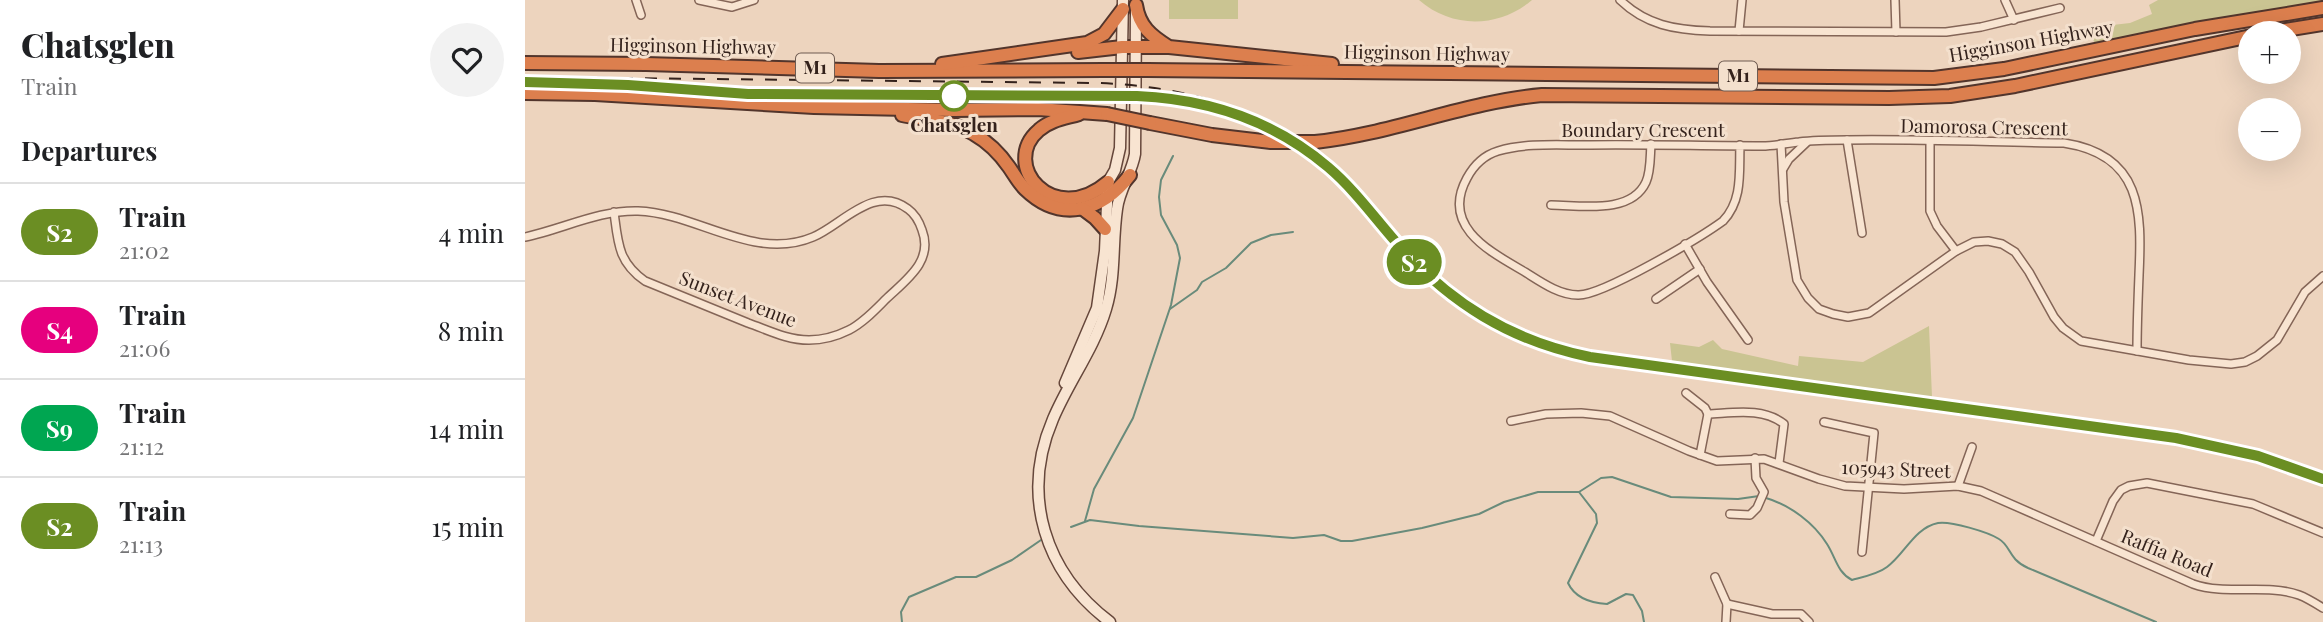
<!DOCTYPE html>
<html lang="en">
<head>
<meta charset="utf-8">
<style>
  :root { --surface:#fff; --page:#f2f2f2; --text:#202124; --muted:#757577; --line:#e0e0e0 }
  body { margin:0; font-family:"Playfair Display",serif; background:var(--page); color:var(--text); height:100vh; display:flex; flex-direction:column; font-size:26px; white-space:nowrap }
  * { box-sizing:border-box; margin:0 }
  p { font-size:23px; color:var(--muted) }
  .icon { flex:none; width:38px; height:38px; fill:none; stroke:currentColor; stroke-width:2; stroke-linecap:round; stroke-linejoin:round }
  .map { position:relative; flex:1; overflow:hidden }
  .drawer { display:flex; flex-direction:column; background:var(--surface); width:525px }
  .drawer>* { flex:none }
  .badge { padding:0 14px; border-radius:23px; font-size:24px; line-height:46px }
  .fabs { position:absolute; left:1713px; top:21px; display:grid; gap:14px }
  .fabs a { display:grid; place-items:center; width:63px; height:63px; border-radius:50%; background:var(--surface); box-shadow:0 7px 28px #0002; font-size:35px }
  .map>.badge { position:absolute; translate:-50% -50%; box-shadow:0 0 0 4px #fff }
  h2 { padding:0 21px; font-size:26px; line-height:63px }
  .round { display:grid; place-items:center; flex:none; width:74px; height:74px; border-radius:37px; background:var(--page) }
  .overview { display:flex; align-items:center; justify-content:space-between; height:119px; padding:0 21px }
  h1 { font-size:33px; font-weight:800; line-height:52px }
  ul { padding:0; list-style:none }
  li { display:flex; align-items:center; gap:21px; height:98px; padding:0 21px; border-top:2px solid var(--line) }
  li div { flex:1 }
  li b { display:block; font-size:26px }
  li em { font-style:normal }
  li .badge { min-width:77px; font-weight:700; text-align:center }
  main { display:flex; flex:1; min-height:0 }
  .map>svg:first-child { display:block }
  .green { fill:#cac492 }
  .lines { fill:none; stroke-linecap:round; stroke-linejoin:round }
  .stream { stroke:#698b7b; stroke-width:2 }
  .street-casing { stroke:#846557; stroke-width:10 }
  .secondary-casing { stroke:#66473b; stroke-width:13 }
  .highway-casing { stroke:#52352c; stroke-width:16 }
  .street { stroke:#f8e4d1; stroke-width:7 }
  .secondary { stroke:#f8e4d1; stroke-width:10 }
  .highway { stroke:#dc7f4e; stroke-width:12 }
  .rail { stroke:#34221c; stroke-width:2; stroke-dasharray:12 12; stroke-linecap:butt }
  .highway-bridge-casing { stroke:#52352c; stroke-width:16; stroke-linecap:butt }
  .highway-bridge { stroke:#dc7f4e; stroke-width:12 }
  .line-casing { stroke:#fff; stroke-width:16 }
  .line { stroke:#6b8e23; stroke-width:10 }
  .stop-dot { fill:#fff; stroke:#6b8e23; stroke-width:3.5 }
  .labels { text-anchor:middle; stroke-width:6; stroke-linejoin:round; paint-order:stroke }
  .shield { fill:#f4e0cd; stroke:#6e5b51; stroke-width:2 }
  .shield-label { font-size:18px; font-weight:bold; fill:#34221c }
  .street-label { font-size:19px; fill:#34221c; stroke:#f4e0cd }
  .stop-label { font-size:19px; font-weight:bold; fill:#34221c; stroke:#f4e0cd }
</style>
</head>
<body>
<main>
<section class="drawer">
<div class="overview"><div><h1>Chatsglen</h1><p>Train</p></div><a class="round"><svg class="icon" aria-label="heart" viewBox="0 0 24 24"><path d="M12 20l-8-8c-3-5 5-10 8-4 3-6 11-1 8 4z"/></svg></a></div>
<h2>Departures</h2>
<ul>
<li><span class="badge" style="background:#6b8e23;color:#fff">S2</span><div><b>Train</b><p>21:02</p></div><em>4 min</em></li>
<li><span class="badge" style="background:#e6007e;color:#fff">S4</span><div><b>Train</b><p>21:06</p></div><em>8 min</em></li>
<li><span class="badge" style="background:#00a651;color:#fff">S9</span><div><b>Train</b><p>21:12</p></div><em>14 min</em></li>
<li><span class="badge" style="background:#6b8e23;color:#fff">S2</span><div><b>Train</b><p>21:13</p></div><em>15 min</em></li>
</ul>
</section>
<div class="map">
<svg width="1798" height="622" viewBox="0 0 1798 622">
  <rect width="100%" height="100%" fill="#edd4be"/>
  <!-- green -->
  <g class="green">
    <rect x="644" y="0" width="69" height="19"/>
    <path d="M894,0H1007C974,28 927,29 894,0Z"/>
    <path d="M1633,0H1798V7L1571,49L1567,35L1570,27L1605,23L1627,14L1624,5Z"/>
    <path d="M1404,326L1407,397L1147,361L1145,343L1174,347L1188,340L1197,349L1273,366L1274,356L1338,362Z"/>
  </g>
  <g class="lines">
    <!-- stream -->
    <g class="stream">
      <path d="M645,309L672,290L677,282L701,268L726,243L746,235L768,232"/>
      <path d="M1054,492L1071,514L1072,523L1043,583C1050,598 1066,603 1082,604L1101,594L1108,595L1117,611L1119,622"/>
      <path d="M1241,498C1265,505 1289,523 1302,544C1311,558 1312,572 1327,580C1338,577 1353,574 1362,567C1380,554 1389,528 1413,523C1426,521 1463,532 1474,539C1486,546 1483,559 1503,568C1546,586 1588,604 1631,622"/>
      <path d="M560,521L569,489L608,418L646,305L655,258L652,245L636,215L634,197L636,180L648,156"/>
      <path d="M546,527L565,520L614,526L768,538L799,535L816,541H827L897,528L954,514L979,502L1013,492H1054L1076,478L1087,477L1146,497L1213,499L1234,496"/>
      <path d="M377,622L376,612L384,597L431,577H451L487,560L516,540"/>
    </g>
    <defs>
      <g id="street">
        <path d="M111,0L116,15"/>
        <path d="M174,0L207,7L229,0"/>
        <path d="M1095,0C1121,25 1150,30 1185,31L1421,32L1456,27L1535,8"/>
        <path d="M1370,0L1371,32"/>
        <path d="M1480,0L1489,20"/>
        <path d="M1214,31L1217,0"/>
        <path d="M1322,140L1337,233"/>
        <path d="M1405,141V211L1412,226L1431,251"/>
        <path d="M1256,144L1259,202L1272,280L1283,298L1294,309L1308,314L1323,317L1344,313L1431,251L1449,242L1463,241L1477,244L1490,252L1504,272L1529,317L1538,328L1556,341L1664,360L1706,364L1720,362L1732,356L1752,340L1780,292L1798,276"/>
        <path d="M1215,145C1214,172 1218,200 1198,221C1176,237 1077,296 1053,295C1034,295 1016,282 1000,272C966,252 915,227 942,178C949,165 960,155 973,151C1000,143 1030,145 1058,145C1118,144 1177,146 1237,146C1250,146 1262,143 1274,142C1290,140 1306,140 1322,140C1394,139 1466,142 1539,143C1617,155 1617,211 1614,275C1613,300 1612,326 1612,351"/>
        <path d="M1258,169L1264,159L1282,142"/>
        <path d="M1026,205C1055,205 1106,215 1121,182C1126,171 1125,156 1126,144"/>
        <path d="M0,237C38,229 74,210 113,211C172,213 229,262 288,237C317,225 349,183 383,209C390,214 394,221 397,230C409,261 381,280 361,299C350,310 338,323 324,330C312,336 297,340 284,340C262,340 243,330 223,323C188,309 154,295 120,281C93,262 93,243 89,212"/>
        <path d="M1160,244L1182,282L1223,340"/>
        <path d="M1131,299L1175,269"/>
        <path d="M1161,393L1180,408L1183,414"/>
        <path d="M986,421L1021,414L1056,413L1085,416L1164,451L1192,461L1239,459L1294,479L1320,486L1379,489L1433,486L1456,491L1668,584C1702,596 1740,583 1774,595C1782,598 1790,603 1798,608"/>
        <path d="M1299,422L1349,433L1337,552"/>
        <path d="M1175,455L1183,414C1208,413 1238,407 1259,424L1254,463"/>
        <path d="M1433,486L1447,447"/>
        <path d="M1205,514L1225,515L1232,508L1239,492L1231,478L1230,458"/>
        <path d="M1571,541L1588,501L1596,490L1604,486L1622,483L1728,504L1798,533"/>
        <path d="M1190,577L1202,604L1201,622"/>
        <path d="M1202,604L1247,614H1276L1284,622"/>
      </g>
      <g id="secondary">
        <path d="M540,383L572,308L580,251L583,182L590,170L595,148L598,0"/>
        <path d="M585,622C520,573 495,496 528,419C544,381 569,349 581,309C591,276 587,243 592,209C594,190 607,173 610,154L611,11"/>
      </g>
      <g id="highway">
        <path d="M611,5C614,26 626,36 644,47L807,64"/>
        <path d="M1741,33L1798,24"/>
        <path d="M553,52L597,47H643"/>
        <path d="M0,63L121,64L354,71L579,70"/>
        <path d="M417,64L562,43L579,34L598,9"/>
        <path d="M622,70L1409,78L1479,69L1670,29L1798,8"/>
        <path d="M0,93L70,94L289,107L429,110L513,109L582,114"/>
        <path d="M554,114C541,118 525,120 514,130C474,164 528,229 583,182"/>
        <path d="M377,115C402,120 426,120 449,134C463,142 475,154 484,167C489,174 493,182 500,189C536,224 577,211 605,175"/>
        <path d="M625,123L687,135L746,142"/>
        <path d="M790,142C867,134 940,102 1017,95L1364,98L1425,96L1490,86L1726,36"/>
        <path d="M558,209L570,218L580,229"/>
      </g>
    </defs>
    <!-- street casing -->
    <use href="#street" class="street-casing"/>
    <!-- secondary casing -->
    <use href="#secondary" class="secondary-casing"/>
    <!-- highway casing -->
    <use href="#highway" class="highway-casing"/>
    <!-- street -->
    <use href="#street" class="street"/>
    <!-- secondary -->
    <use href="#secondary" class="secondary"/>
    <!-- highway -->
    <use href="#highway" class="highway"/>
    <!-- rail -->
    <g class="rail">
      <path d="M0,77L575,83C653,86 733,106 795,155C835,186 862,228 896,264C953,324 1022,346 1101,358L1670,437L1748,456L1798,475"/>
      <path d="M129,87L223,94L633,97"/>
    </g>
    <defs>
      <g id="highway-bridge">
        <path d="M579,70H622"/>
        <path d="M582,114L625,123"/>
        <path d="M746,142H790"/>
      </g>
    </defs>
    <!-- highway-bridge casing -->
    <use href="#highway-bridge" class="highway-bridge-casing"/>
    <!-- highway-bridge -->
    <use href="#highway-bridge" class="highway-bridge"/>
  </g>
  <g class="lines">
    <defs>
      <path id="line" d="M0,82L103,85L223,94L612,96C683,99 749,121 803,167C829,189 849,217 871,242C924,303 986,341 1065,357L1651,438L1733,456L1798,479"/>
    </defs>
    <!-- line casing -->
    <use href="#line" class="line-casing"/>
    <!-- line -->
    <use href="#line" class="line"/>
  </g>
  <!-- markers -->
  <circle class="stop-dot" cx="429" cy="96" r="14"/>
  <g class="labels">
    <!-- shield labels -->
    <g class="shield">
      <rect x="271" y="53.5" width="38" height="29" rx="5"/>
      <rect x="1194" y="61.5" width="38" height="29" rx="5"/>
    </g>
    <g class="shield-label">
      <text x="290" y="74">M1</text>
      <text x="1213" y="82">M1</text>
    </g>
    <!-- street labels -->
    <g class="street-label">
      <text transform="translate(1506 41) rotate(-10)" y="7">Higginson Highway</text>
      <text transform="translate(168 46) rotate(1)" y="7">Higginson Highway</text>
      <text transform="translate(902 53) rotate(1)" y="7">Higginson Highway</text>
      <text transform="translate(1459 127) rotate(1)" y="7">Damorosa Crescent</text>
      <text x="1118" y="137">Boundary Crescent</text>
      <text transform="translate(213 299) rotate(21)" y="7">Sunset Avenue</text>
      <text transform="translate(1371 469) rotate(2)" y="7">105943 Street</text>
      <text transform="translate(1642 553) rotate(22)" y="7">Raffia Road</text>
    </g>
    <!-- stop labels -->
    <g class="stop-label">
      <text x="429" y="132">Chatsglen</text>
    </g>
  </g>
</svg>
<div class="fabs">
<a>+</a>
<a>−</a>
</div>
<b class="badge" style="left:889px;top:262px;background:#6b8e23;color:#fff">S2</b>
</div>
</main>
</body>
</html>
